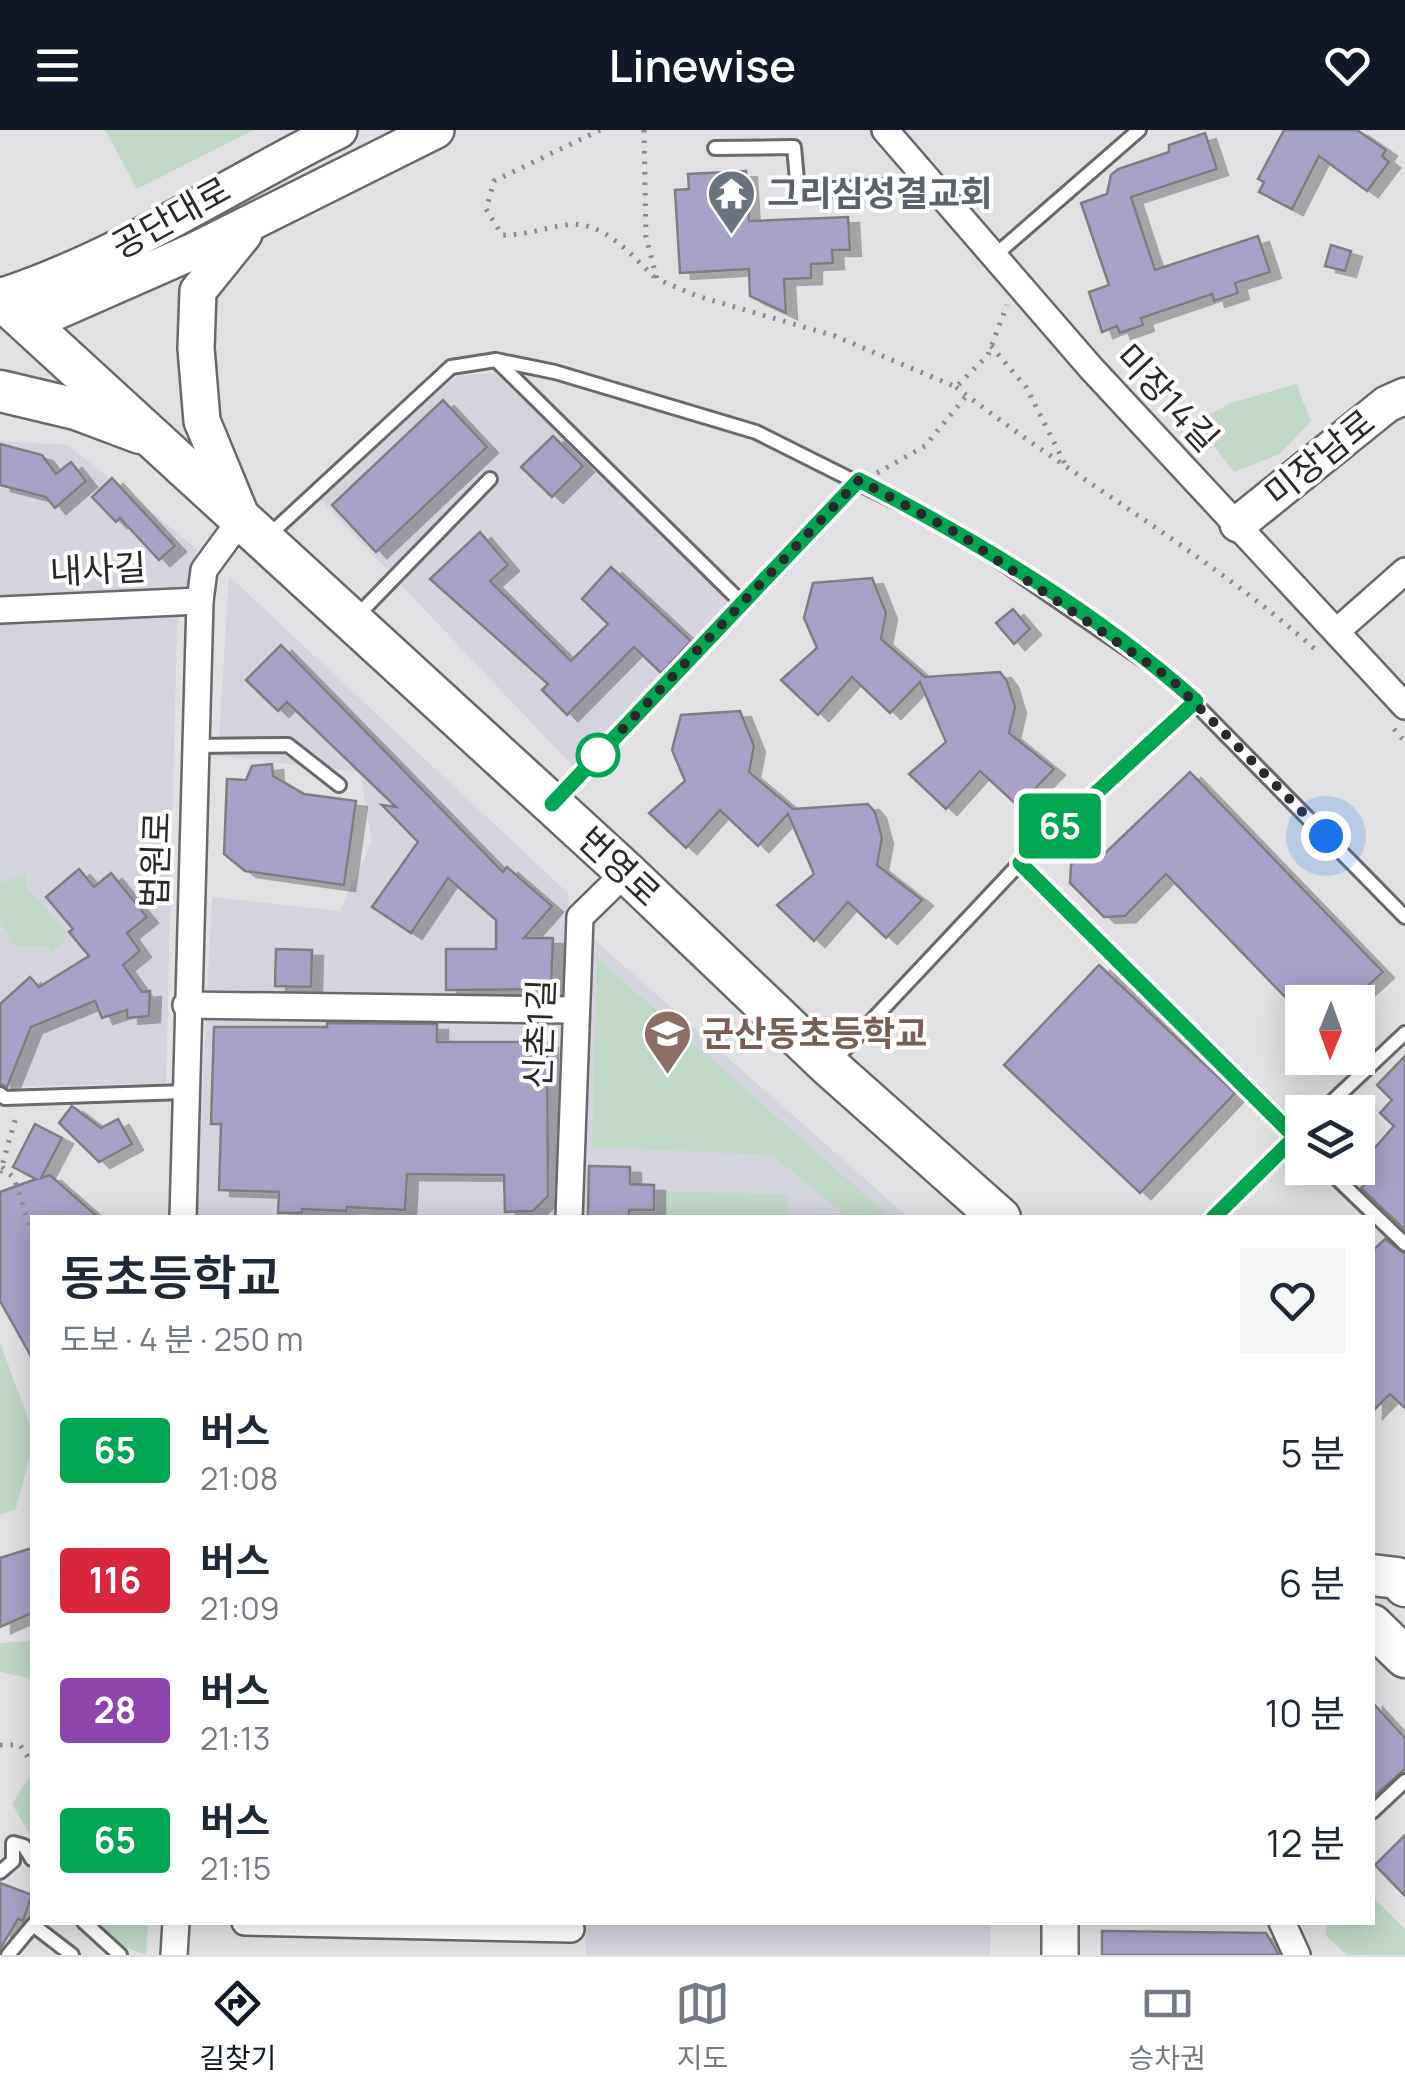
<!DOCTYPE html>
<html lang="ko">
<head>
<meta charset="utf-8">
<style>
  :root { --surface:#fff; --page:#f6f6f7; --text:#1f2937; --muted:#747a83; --line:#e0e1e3; --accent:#111827 }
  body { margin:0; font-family:Manrope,"Noto Sans KR",sans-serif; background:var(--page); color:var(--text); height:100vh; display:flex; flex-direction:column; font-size:38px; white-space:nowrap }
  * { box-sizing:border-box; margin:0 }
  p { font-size:32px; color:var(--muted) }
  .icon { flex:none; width:55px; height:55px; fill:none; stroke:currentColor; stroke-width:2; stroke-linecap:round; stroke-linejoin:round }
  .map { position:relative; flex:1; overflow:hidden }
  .side { position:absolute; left:30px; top:1085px; width:1345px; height:710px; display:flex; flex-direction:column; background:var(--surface); border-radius:0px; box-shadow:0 5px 25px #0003 }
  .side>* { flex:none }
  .badge { padding:0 20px; border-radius:8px; font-size:35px; line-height:65px }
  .needle { width:65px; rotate:181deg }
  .tools { position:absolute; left:1285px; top:855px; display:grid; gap:20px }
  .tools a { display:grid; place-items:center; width:90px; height:90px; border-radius:0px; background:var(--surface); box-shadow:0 5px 25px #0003; font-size:50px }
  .you { position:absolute; width:50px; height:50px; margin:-25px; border:8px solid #fff; border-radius:50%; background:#1a73e8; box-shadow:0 0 0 15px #1a73e833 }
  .map>.badge { position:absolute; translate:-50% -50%; box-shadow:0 0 0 5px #fff }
  .round { display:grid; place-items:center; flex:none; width:105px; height:105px; border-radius:0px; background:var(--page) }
  .head { display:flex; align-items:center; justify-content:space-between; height:170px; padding:0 30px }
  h1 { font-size:48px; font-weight:600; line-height:75px }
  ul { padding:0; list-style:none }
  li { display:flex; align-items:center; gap:30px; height:130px; padding:0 30px }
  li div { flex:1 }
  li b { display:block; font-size:38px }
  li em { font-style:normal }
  li .badge { min-width:110px; font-weight:700; text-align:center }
  header { display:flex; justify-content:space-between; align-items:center; height:130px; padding:0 30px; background:var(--accent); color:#fff; font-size:45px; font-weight:600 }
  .dock { display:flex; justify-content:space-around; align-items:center; height:140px; border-top:2px solid var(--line); background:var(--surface); font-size:28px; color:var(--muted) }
  .dock a { display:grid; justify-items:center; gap:5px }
  .dock .current { color:var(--accent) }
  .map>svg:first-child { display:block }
  .built { fill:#d4d4de }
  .green { fill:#c0d8c8 }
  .building { fill:#a7a2c7; stroke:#7f7f81; stroke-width:2.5; filter:url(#shadow) }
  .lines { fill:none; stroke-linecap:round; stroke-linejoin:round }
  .lane-casing { stroke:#69696b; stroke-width:18 }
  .street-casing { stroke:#69696b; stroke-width:30 }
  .secondary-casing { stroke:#69696b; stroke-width:40 }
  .primary-casing { stroke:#69696b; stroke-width:45 }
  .path { stroke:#8a8a8c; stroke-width:5; stroke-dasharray:2.5 8; stroke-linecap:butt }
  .lane { stroke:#fff; stroke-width:12 }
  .street { stroke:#fff; stroke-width:25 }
  .secondary { stroke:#fff; stroke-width:35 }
  .primary { stroke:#fff; stroke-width:40 }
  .line-casing { stroke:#fff; stroke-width:22 }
  .line { stroke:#00a651; stroke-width:15 }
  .walk { stroke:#2a2a2b; stroke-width:10; stroke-dasharray:0 18 }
  .stop-dot { fill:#fff; stroke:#00a651; stroke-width:5 }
  .labels { text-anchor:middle; stroke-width:8; stroke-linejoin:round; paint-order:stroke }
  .worship-label { font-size:35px; font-weight:bold; fill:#5b616d; stroke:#fff; text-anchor:start }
  .street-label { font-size:35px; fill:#2a2a2b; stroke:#fff }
  .education-label { font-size:35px; font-weight:bold; fill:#785e54; stroke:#fff; text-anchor:start }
</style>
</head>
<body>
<header><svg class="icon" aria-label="menu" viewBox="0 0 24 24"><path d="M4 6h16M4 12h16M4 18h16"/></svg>Linewise<svg class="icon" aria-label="heart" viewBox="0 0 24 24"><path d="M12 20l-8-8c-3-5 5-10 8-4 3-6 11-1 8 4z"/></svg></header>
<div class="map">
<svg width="1405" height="1825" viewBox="0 0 1405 1825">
  <defs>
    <filter id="shadow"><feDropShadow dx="11" dy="6" stdDeviation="0" flood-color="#0004"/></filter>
  </defs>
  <rect width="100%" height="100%" fill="#e1e1e4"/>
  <!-- built -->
  <g class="built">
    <path d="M495,243L738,477L582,646L319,368L456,246Z"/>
    <path d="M0,311L68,315L197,419L177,498L166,953L0,957Z"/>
    <path d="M229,446L569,764L555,1087L196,1088L212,767L340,781L372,711L360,642L218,626Z"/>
    <path d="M589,805L908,1087L581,1088Z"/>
    <path d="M585,1793H990V1825H586Z"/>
  </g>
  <!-- green -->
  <g class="green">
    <path d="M105,0H254L137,59Z"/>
    <path d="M1296,254L1311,291L1280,324L1234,342L1195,292L1231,273Z"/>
    <path d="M26,744L27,758L65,799V811L49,824V816H14L0,789V753Z"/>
    <path d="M597,828L890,1087H847L772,1025L592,1017Z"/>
    <path d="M664,1061L788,1064L787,1087H664Z"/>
    <path d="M0,1213L32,1299V1317L16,1379L0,1385Z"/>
    <path d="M32,1511V1549L0,1542V1513Z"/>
    <path d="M32,1643V1708L12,1674Z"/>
    <path d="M1373,1767L1405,1799V1825H1347L1326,1806L1327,1793L1372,1792Z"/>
    <path d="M99,1793H148L146,1825L124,1817Z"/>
  </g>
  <!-- building -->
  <g class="building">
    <path d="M1284,0H1357L1386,20L1382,26L1389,32L1367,61L1319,26L1292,79L1259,62L1264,52L1258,49Z"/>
    <path d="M1205,3L1217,39L1131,67L1155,140L1258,106L1270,142L1235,153L1238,163L1214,171L1212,164L1141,188L1143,195L1120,203L1117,196L1102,202L1089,162L1109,155L1081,73L1107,64L1111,45L1118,39L1169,22V15Z"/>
    <path d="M746,41L749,91L848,87L850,120H832L833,133L811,134V148L784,149L786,183L750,166L749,139L680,143L675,60L689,59L688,44Z"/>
    <path d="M1331,115L1351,121L1345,141L1325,136Z"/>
    <path d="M443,270L487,317L376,422L332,375Z"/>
    <path d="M553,306L583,336L552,367L521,337Z"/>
    <path d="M0,314L42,325L56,344L71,332L86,351L55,378L46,367L0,355Z"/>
    <path d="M112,348L175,416L159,430L120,388L116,392L92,367Z"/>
    <path d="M480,402L508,435L490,451L571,531L608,494L582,469L611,437L691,511L661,543L634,517L567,585L542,560L548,554L430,449Z"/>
    <path d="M872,448L886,483L881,509L925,547L1000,542L1007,551L1015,577L1009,603L1054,639L1018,676L980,641L946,679L909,644L946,612L920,552L890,583L852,547L818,585L781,550L817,518L804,488L813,453Z"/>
    <path d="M1013,479L1030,499L1014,514L996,493Z"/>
    <path d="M281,515L503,742L507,737L552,776L524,808H553L551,859L446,860V819H496V790L448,748L411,803L372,777L418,712L382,675L396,677L287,572L278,581L246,550Z"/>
    <path d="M740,581L754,616L749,642L793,679L868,674L875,682L882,708L877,735L922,770L886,808L848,772L814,811L777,775L814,744L788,684L758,716L720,680L686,718L649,683L685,651L672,620L681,585Z"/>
    <path d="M272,634L273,646L304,664L356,671L344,755L245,741L224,724L227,649L246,650L252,636Z"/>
    <path d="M1190,642L1383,842L1350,872H1290L1166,744L1125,786L1104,787L1070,753L1071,735L1088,717L1100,728Z"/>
    <path d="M79,739L94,757L111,743L147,787L127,803L140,821L123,835L142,862L150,861L149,886L127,888V880L102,888L95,871L31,897L7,957L0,954V874L30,847L39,857L89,826L69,802L73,799L46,767Z"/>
    <path d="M276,819L312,820L311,857L275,856Z"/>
    <path d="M1099,835L1235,963L1140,1063L1004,935Z"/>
    <path d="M327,893L437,894V912H547L548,1066L533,1081L505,1082L504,1045L407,1044L405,1080L347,1077L346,1081L302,1079V1083H278L279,1062L219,1060L221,994H211L214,897H327Z"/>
    <path d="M1405,926V1100L1361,1058L1365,1054L1358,1048V1037L1394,996L1380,983L1392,970L1377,955Z"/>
    <path d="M72,976L101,998L118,989L132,1014L99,1032L59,993Z"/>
    <path d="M35,994L62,1008L41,1048L50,1045L99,1088H32V1228L0,1171V1062L36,1049L13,1037Z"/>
    <path d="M589,1036L630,1037V1054L654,1055V1080H629V1088H588Z"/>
    <path d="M1385,1109L1405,1124V1278L1390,1264L1372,1282V1121Z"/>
    <path d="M32,1418V1483L0,1497V1428Z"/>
    <path d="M1372,1572L1405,1608V1639L1372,1668Z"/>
    <path d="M1405,1705V1766L1375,1735Z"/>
    <path d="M0,1753L32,1765L23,1791L18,1789L0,1819Z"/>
    <path d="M1102,1801L1266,1803L1279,1825H1102Z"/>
  </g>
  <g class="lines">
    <defs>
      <g id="lane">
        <path d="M715,18L794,17L798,61L930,54"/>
        <path d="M993,127L1139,0"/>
        <path d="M498,232L742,473"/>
        <path d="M267,407L451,237L496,230L555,242L756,302L962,405L1171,549L1405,787"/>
        <path d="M355,488L490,349"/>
        <path d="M195,616L288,615L339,655"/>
        <path d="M557,669L859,350"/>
        <path d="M1020,733L1302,1014"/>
        <path d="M831,934L1020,733L1196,571"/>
        <path d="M0,964L5,968L185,962"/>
        <path d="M1321,982L1405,903"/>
        <path d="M1326,1038L1405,1114"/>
        <path d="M1213,1088L1302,1000"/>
        <path d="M1372,1682L1405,1651"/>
        <path d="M0,1742L13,1731V1713L24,1716L32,1729"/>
        <path d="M84,1792L120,1825"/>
        <path d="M8,1825L33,1795L72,1825"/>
      </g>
      <g id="street">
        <path d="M885,0L1091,238L1405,576"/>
        <path d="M0,480L200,471"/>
        <path d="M1337,501L1405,441"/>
        <path d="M186,875L575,880"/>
        <path d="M183,1088L200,471L204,440L242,388"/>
        <path d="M569,1088L580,787L626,742"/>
        <path d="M245,1792L571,1799"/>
        <path d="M1282,1792L1297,1825"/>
        <path d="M174,1825L176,1792"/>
      </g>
      <g id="secondary">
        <path d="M0,167C120,128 226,56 339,0"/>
        <path d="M28,194L194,121L436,0"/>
        <path d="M242,388L202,291L196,218L198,161L244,104"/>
        <path d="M1238,394L1387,274L1405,266"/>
        <path d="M1060,1792V1825"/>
      </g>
      <g id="primary">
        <path d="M0,168L626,742L829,936L1000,1088"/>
        <path d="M0,261L76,279L140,303"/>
        <path d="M1372,1445L1397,1448L1405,1456"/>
        <path d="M1372,1495L1405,1527"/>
      </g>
    </defs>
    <!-- lane casing -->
    <use href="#lane" class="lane-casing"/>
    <!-- street casing -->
    <use href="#street" class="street-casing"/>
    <!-- secondary casing -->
    <use href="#secondary" class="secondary-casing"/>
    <!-- primary casing -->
    <use href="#primary" class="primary-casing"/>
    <!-- path -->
    <g class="path">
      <path d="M600,0L494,51L486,79L502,105C526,105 544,98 566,95C601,89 632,125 654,147"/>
      <path d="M644,0L646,107L657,149L697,166L835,206L956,257L988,225L1007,175"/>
      <path d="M991,216L1026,257L1066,336"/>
      <path d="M956,257C1073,348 1204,421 1316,520"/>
      <path d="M877,343L925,316L967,265"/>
      <path d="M1394,599L1405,612"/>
      <path d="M2,1037L14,1048L32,1103"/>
      <path d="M0,1043L17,983"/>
      <path d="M0,1615H20L32,1633"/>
    </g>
    <!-- lane -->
    <use href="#lane" class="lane"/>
    <!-- street -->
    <use href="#street" class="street"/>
    <!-- secondary -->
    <use href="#secondary" class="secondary"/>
    <!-- primary -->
    <use href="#primary" class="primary"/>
  </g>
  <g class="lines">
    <defs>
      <path id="line" d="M552,674L859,350C977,411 1096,482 1196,571L1020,733L1295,1007L1213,1088"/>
    </defs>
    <!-- line casing -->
    <use href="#line" class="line-casing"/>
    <!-- line -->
    <use href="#line" class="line"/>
    <!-- walk -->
    <path class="walk" d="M598,625L859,350L962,406L1171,549L1326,706"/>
  </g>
  <!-- icons -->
  <defs>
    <symbol id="temple-pin" viewBox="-11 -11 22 30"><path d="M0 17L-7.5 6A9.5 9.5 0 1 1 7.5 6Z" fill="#6b7280" stroke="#fff"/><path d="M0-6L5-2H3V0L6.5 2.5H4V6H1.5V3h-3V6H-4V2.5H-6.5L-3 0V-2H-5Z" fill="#fff"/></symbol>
    <symbol id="school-pin" viewBox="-11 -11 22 30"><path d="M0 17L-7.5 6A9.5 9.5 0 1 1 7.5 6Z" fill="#8d6e63" stroke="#fff"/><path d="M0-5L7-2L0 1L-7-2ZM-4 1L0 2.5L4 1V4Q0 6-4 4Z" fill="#fff"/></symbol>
  </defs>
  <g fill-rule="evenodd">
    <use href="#temple-pin" x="704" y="36" width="55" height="75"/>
    <use href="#school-pin" x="640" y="876" width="55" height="75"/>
  </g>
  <!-- markers -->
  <circle class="stop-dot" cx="598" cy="625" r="20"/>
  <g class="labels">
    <!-- worship labels -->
    <g class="worship-label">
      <text x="767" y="76">그리심성결교회</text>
    </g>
    <!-- street labels -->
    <g class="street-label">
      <text transform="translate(171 88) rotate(-29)" y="12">공단대로</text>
      <text transform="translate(1167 268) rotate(47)" y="12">미장14길</text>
      <text transform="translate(1320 328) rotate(-39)" y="12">미장남로</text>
      <text transform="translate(98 440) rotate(-3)" y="12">내사길</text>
      <text transform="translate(156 730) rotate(-88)" y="12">법원로</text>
      <text transform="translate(619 737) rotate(43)" y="12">번영로</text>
      <text transform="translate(540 904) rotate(-88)" y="12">신촌1길</text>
    </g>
    <!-- education labels -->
    <g class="education-label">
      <text x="702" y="916">군산동초등학교</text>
    </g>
  </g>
</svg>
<div class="tools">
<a><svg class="needle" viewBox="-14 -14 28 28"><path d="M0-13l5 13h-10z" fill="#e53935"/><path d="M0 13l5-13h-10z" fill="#747a83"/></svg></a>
<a><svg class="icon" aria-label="layers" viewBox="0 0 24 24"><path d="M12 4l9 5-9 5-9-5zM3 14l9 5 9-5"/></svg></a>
</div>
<div class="you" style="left:1326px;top:706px"></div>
<b class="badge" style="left:1060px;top:696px;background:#00a651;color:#fff">65</b>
<section class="side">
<div class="head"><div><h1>동초등학교</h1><p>도보 · 4 분 · 250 m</p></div><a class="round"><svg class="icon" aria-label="heart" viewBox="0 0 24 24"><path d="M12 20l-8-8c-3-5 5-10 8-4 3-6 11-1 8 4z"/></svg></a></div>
<ul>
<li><span class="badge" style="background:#00a651;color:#fff">65</span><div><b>버스</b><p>21:08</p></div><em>5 분</em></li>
<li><span class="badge" style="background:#d7263d;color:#fff">116</span><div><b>버스</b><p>21:09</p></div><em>6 분</em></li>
<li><span class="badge" style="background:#8e44ad;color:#fff">28</span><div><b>버스</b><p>21:13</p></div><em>10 분</em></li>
<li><span class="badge" style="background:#00a651;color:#fff">65</span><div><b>버스</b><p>21:15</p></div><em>12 분</em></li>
</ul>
</section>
</div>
<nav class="dock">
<a class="current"><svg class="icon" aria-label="directions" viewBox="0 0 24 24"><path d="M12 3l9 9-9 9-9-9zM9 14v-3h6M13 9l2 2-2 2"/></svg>길찾기</a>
<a><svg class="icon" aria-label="map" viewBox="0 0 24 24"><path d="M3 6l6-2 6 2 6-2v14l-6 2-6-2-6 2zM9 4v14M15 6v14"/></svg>지도</a>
<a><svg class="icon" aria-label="tickets" viewBox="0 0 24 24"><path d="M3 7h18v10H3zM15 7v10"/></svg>승차권</a>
</nav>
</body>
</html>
